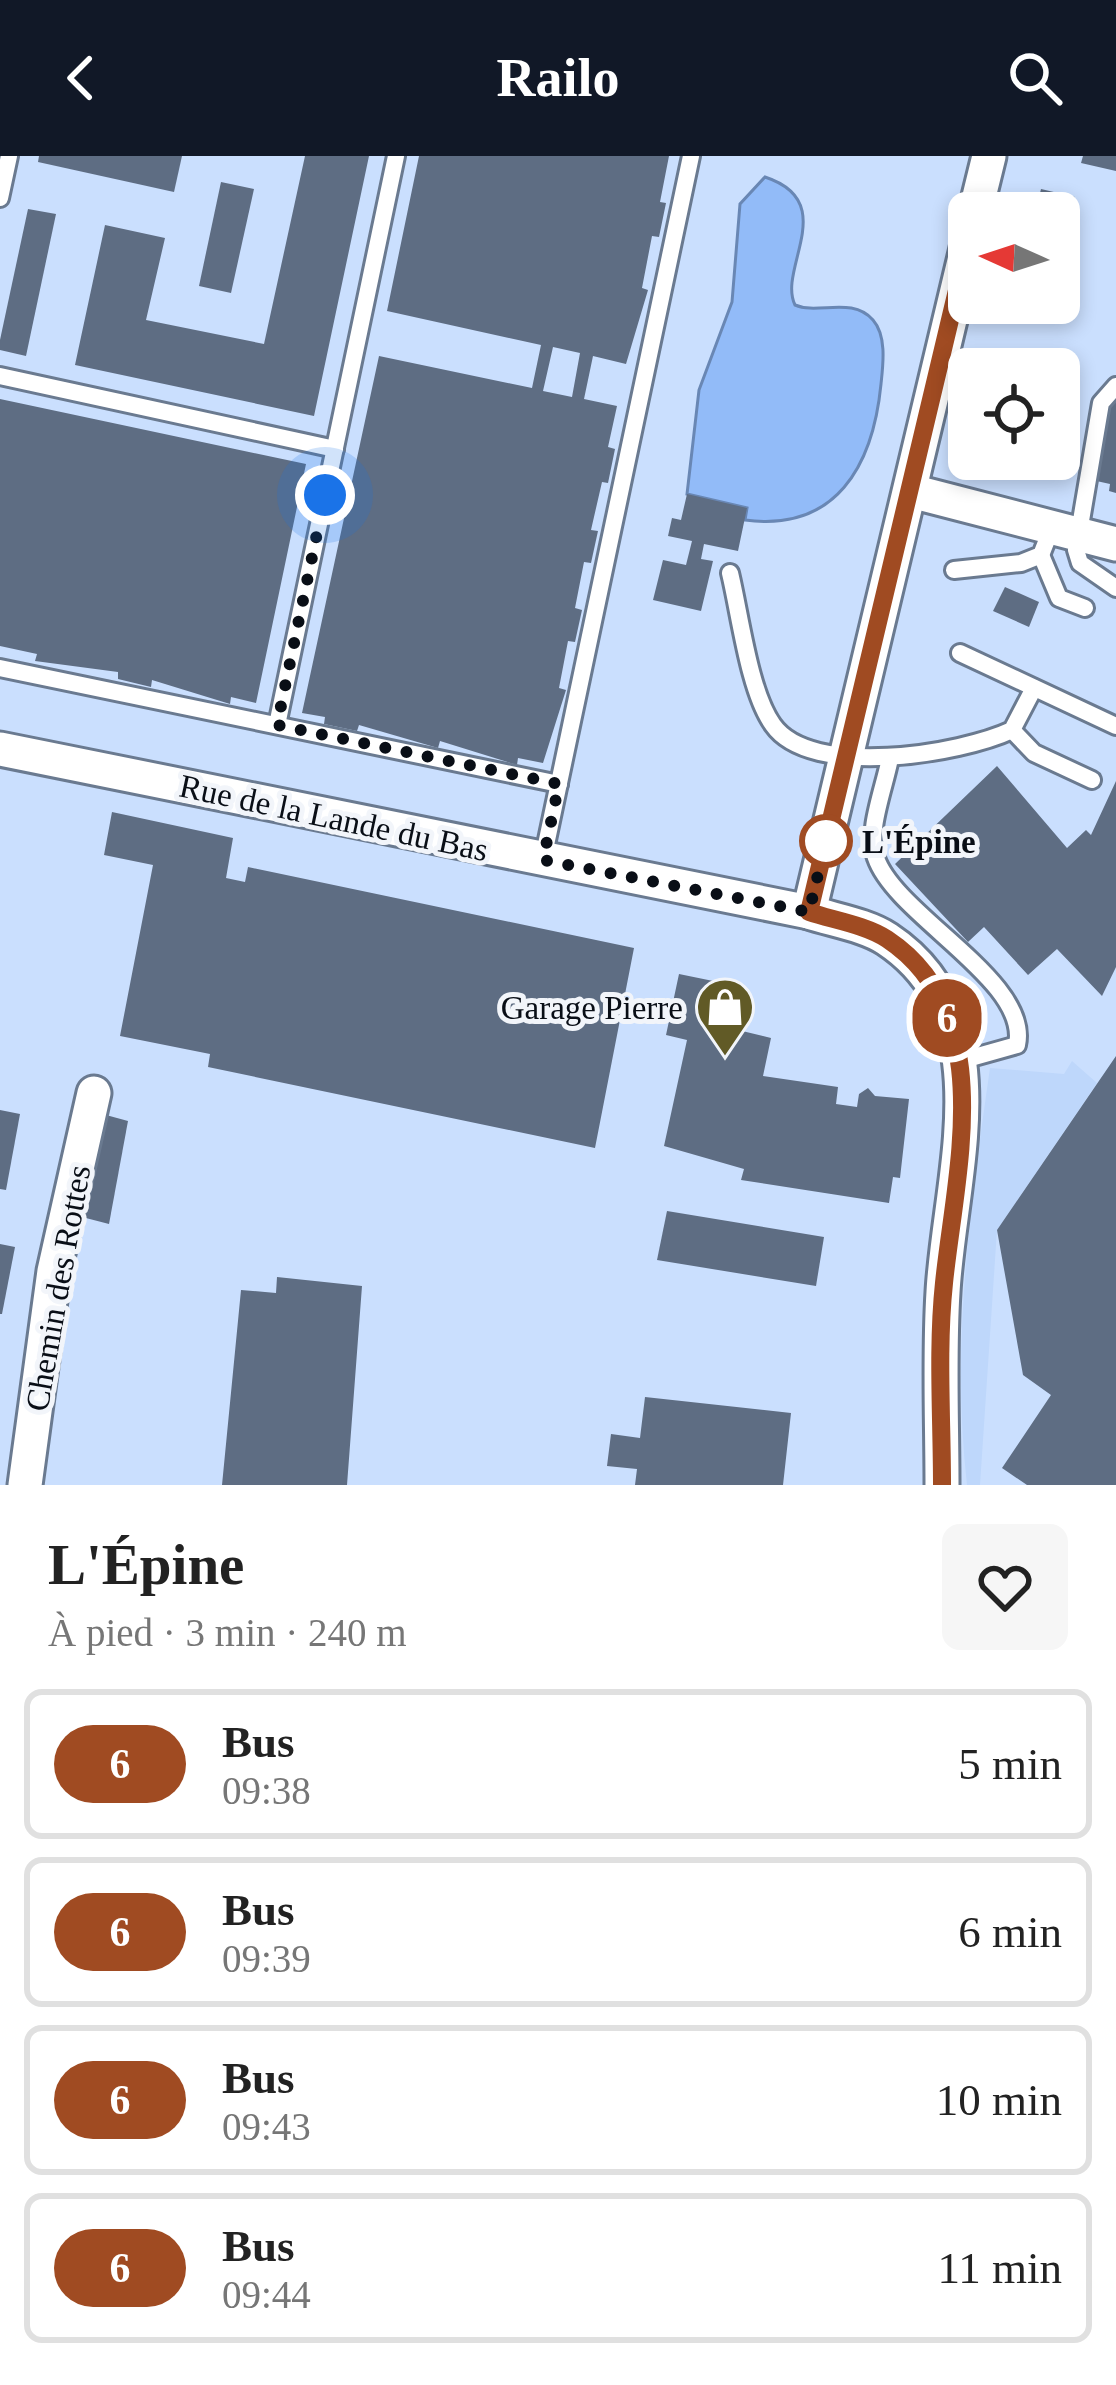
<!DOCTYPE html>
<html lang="fr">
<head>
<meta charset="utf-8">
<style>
  :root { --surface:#fff; --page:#f6f6f6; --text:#222; --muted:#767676; --line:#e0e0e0; --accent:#111827 }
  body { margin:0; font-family:Georgia,serif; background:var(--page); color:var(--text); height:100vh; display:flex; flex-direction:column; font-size:45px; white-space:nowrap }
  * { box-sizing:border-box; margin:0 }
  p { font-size:39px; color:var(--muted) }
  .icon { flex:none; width:66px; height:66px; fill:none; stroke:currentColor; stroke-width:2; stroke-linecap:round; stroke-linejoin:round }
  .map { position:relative; height:1329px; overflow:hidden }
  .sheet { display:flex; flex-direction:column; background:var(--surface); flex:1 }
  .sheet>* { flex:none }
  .badge { padding:0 24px; border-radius:39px; font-size:42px; line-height:78px }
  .needle { width:78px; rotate:273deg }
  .fabs { position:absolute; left:948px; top:36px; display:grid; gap:24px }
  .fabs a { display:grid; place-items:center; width:132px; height:132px; border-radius:18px; background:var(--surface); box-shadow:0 6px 18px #0003; font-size:60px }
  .you { position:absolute; width:60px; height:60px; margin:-30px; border:9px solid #fff; border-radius:50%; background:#1a73e8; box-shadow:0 0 0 18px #1a73e833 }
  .map>.badge { position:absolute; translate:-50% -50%; box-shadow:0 0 0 6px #fff }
  .round { display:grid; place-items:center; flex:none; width:126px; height:126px; border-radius:18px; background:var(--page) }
  .summary { display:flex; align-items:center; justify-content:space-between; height:204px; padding:0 48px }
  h1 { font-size:57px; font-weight:800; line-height:90px }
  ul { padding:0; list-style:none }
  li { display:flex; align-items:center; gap:36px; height:150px; margin:0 24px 18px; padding:0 24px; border:6px solid var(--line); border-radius:18px }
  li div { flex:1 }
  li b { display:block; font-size:45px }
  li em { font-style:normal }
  li .badge { min-width:132px; font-weight:700; text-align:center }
  header { display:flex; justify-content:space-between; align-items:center; height:156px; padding:0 48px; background:var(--accent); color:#fff; font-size:54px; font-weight:800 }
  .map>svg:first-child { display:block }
  .built { fill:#cadffe; fill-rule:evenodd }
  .green { fill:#bed7fb }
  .water { fill:#92bbf8; stroke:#6987b4; stroke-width:3 }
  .building { fill:#5e6d83; fill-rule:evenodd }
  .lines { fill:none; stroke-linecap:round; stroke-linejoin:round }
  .lane-casing { stroke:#6a7a90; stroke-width:22 }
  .street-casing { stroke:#6a7a90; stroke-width:39 }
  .lane { stroke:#fff; stroke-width:16 }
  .street { stroke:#fff; stroke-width:33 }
  .line-casing { stroke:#fff; stroke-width:27 }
  .line { stroke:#a04b22; stroke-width:18 }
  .walk { stroke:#090e16; stroke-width:12; stroke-dasharray:0 21.6 }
  .stop-dot { fill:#fff; stroke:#a04b22; stroke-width:6 }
  .labels { text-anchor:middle; stroke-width:10; stroke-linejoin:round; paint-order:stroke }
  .street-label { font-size:33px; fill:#090e16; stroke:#f2f5fa }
  .stop-label { font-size:33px; font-weight:bold; fill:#090e16; stroke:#f2f5fa; text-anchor:start }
  .poi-label { font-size:33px; fill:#090e16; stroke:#f2f5fa; text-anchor:end }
</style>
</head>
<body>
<header><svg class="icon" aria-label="back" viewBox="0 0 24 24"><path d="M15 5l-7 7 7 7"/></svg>Railo<svg class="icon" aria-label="search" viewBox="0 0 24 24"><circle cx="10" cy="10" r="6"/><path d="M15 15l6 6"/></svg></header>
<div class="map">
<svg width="1116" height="1329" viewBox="0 0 1116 1329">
  <rect width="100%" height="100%" fill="#dbe9fd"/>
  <!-- built -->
  <path class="built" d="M0,0H1116V1329H0ZM969,57H1059V147H969ZM969,213H1059V303H969Z"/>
  <!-- green -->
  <path class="green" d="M1072,905L1097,927L997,1074L980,1329H967C951,1188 970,1052 990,912L1064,918Z"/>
  <!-- water -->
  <path class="water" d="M765,21C841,46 777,113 795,149C818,159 852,140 873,164C887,180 883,209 881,228C873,310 836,376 745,364L747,352L687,338L699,234L732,146L740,48Z"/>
  <!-- building -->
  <g class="building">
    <path d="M39,0H182L174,36L38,6Z"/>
    <path d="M305,0H369L314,260L75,209L105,69L165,82L146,164L264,188Z"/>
    <path d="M419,0H669L660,46L666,47L659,81L652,80L642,132L648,134L626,208L593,200L584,243L617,250L608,291L615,293L608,327L602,326L591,374L598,375L591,407L584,406L575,452L582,454L575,486L568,485L559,532L566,534L543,607L518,602L517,609L440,585L438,592L359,569L357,575L324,568L325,561L302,557L379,200L532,232L541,189L387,155ZM553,191L580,197L572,241L543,235Z"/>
    <path d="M1083,0H1116V15L1081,7Z"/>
    <path d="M221,26L254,33L231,137L199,130Z"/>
    <path d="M1041,33L1075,41L1068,70L1059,68V57H1035Z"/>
    <path d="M28,53L56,58L26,200L0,194V184Z"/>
    <path d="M0,243L306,308L256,547L231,541L230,548L152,524L151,531L118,523V516L35,505L37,498L0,490Z"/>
    <path d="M1111,246L1116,247V337L1109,335L1110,328L1092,324Z"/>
    <path d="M991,303H1043L1039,317Z"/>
    <path d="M687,338L747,352L738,395L704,388L701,403L713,405L701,455L653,444L663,404L686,409L692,385L668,380L672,362L681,364Z"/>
    <path d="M1005,431L1039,446L1029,471L993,455Z"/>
    <path d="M997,610L1067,692L1086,674L1091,679L1116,625V811L1102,840L1057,793L1028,819L984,771L968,786L895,708Z"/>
    <path d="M112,656L233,682L226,722L245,726L248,711L634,792L595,992L208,911L210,898L120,880L153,709L104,699Z"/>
    <path d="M679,818L718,826L709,867L771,882L763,920L838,931L836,948L857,951L859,938L868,932L875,940L909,943L900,1022L893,1021L889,1047L741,1024L744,1013L664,990L687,884L666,879Z"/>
    <path d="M1116,900V1329H1027L1002,1312L1051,1239L1023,1219L997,1074Z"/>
    <path d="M0,954L20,958L6,1034L0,1033Z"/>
    <path d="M106,959L128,965L109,1068L82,1061Z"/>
    <path d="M667,1055L824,1081L816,1130L657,1104Z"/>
    <path d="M0,1088L15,1091L2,1158H0Z"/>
    <path d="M277,1121L362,1130L347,1329H222L241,1134L276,1137Z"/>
    <path d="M645,1241L791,1257L783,1329H635L637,1313L607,1310L611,1278L640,1282Z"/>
  </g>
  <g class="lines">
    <defs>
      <g id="lane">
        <path d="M0,42L9,0"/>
        <path d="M0,220L335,293"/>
        <path d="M1116,230L1101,247L1076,394L1080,407L1116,432"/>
        <path d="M1041,399L1059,442L1085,452"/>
        <path d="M954,414L1021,407L1041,399L1052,371"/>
        <path d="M730,417C740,458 749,536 773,569C811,623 961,598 1012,574L1034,532"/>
        <path d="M960,497L1116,570"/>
        <path d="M0,512L559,628"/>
        <path d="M277,569L396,0"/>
        <path d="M1012,574L1034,597L1092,624"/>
        <path d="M890,602C885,630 866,676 876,702C896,760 1031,825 1017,889L960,905"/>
        <path d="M543,703L691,0"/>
      </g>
      <g id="street">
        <path d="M975,57L989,0"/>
        <path d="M911,335L1116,388"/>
        <path d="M0,593L809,756"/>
        <path d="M25,1329L54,1115L94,937"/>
        <path d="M942,1329C942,1265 939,1200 943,1136C949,1022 1006,862 887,783C866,769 833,764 809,756L969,84"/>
      </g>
    </defs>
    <!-- lane casing -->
    <use href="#lane" class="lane-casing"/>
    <!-- street casing -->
    <use href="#street" class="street-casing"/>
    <!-- lane -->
    <use href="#lane" class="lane"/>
    <!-- street -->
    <use href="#street" class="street"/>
  </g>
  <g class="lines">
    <defs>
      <path id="line" d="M942,1329C942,1262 937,1193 944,1127C955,1017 1000,858 887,783C866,769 833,764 809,756L969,84"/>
    </defs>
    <!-- line casing -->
    <use href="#line" class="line-casing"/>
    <!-- line -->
    <use href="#line" class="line"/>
    <!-- walk -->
    <path class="walk" d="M325,339L277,569L559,628L543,704L809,756L828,677L826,685"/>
  </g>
  <!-- icons -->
  <defs>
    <symbol id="shop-pin" viewBox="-11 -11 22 30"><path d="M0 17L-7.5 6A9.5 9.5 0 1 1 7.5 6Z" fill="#615a26" stroke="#f2f5fa"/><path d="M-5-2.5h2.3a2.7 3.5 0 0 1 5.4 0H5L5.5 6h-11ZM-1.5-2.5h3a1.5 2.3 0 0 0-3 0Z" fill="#fff"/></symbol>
  </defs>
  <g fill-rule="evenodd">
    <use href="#shop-pin" x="692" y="818" width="66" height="90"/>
  </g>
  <!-- markers -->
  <circle class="stop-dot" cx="826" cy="685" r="24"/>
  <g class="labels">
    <!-- street labels -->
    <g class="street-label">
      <text transform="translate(334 661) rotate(12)" y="12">Rue de la Lande du Bas</text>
      <text transform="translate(57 1132) rotate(-80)" y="12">Chemin des Rottes</text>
    </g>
    <!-- stop labels -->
    <g class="stop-label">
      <text x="862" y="697">L'Épine</text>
    </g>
    <!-- poi labels -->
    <g class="poi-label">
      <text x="683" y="863">Garage Pierre</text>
    </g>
  </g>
</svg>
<div class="fabs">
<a><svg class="needle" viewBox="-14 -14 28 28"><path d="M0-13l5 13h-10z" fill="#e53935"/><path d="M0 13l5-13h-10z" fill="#767676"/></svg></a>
<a><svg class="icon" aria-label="locate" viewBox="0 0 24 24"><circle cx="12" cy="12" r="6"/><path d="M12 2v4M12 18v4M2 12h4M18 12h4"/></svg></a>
</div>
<div class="you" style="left:325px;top:339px"></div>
<b class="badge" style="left:947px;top:862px;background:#a04b22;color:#fff">6</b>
</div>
<section class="sheet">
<div class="summary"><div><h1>L'Épine</h1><p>À pied · 3 min · 240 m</p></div><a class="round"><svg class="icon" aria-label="heart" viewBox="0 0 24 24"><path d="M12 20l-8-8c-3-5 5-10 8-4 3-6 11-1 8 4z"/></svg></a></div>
<ul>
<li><span class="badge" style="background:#a04b22;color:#fff">6</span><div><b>Bus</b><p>09:38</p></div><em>5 min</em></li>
<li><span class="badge" style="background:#a04b22;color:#fff">6</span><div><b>Bus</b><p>09:39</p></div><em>6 min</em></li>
<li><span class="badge" style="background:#a04b22;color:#fff">6</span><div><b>Bus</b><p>09:43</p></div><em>10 min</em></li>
<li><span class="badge" style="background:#a04b22;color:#fff">6</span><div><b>Bus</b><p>09:44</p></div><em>11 min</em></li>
</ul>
</section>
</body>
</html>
